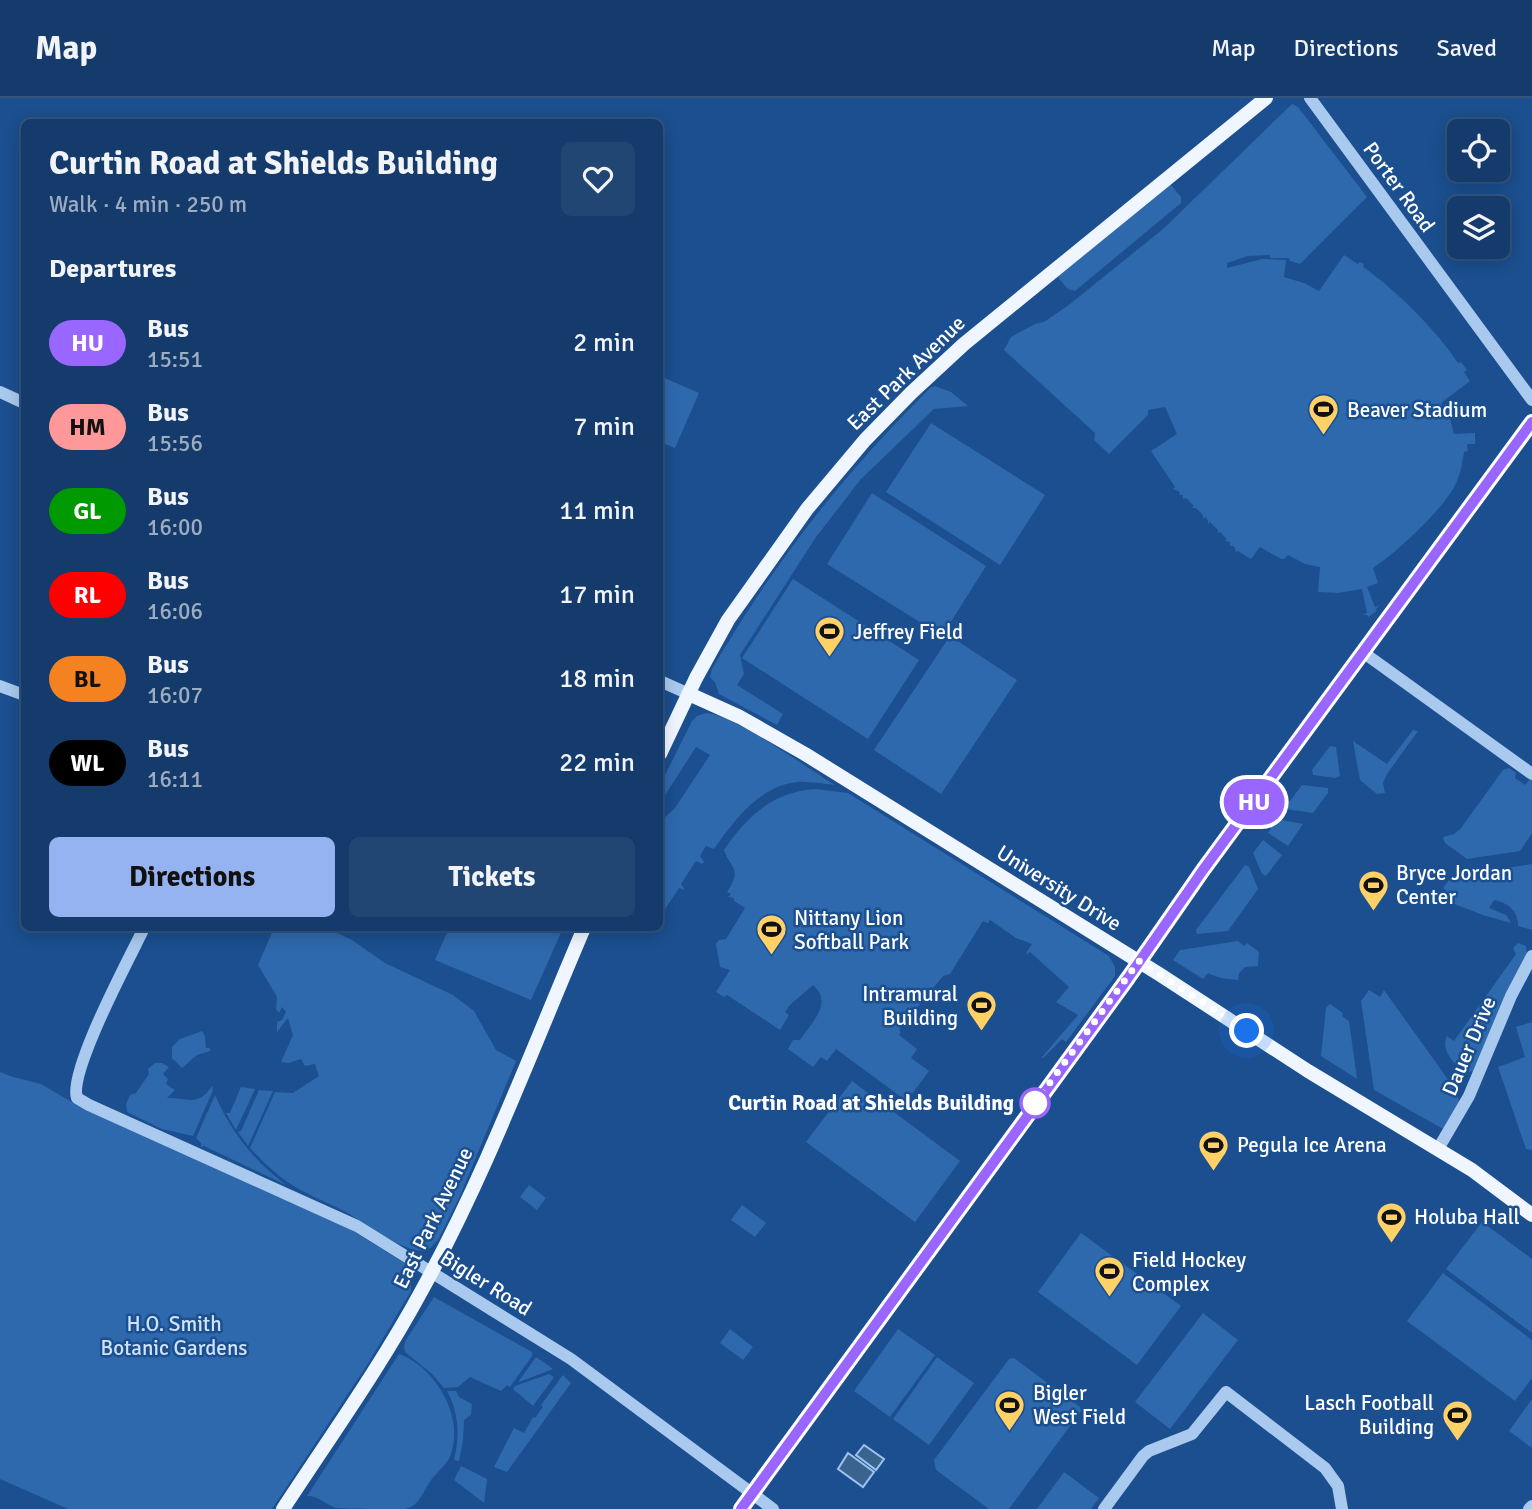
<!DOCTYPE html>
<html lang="en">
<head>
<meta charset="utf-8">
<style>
  :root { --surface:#143b6b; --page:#214673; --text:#f1f3f6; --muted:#9dadc1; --line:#33557e; --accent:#95b2f1 }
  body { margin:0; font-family:Signika,sans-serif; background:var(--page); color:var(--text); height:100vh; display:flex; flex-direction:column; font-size:26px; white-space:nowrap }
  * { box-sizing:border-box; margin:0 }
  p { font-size:23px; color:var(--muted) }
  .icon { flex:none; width:38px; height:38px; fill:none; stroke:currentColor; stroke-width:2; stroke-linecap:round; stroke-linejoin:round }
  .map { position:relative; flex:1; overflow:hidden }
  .panel { position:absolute; left:21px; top:21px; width:642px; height:812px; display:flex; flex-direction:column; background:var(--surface); border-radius:10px; box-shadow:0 4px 18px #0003,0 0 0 2px var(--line) }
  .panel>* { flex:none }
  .badge { padding:0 14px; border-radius:23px; font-size:24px; line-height:46px }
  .buttons { position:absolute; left:1447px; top:21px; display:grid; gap:14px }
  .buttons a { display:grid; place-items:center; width:63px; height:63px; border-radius:10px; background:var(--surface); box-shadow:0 4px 18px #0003,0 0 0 2px var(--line); font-size:35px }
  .you { position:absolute; width:35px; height:35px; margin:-18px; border:5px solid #fff; border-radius:50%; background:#1a73e8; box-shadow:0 0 0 10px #1a73e833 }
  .map>.badge { position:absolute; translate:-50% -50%; box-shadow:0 0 0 4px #fff }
  h2 { padding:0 28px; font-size:26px; line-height:63px }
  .round { display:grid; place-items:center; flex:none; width:74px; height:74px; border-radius:10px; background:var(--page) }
  .overview { display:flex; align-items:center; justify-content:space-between; height:119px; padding:0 28px }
  h1 { font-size:33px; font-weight:700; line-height:52px }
  .cta { display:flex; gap:14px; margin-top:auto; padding:14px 28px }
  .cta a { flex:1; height:80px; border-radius:10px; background:var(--accent); color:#111; font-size:28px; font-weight:700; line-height:80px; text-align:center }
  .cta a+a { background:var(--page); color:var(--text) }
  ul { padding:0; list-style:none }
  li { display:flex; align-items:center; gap:21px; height:84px; padding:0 28px }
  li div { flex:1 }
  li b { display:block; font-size:26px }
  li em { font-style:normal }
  li .badge { min-width:77px; font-weight:700; text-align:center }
  header { display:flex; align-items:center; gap:42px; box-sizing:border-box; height:98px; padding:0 35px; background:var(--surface); border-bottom:2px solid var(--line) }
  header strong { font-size:33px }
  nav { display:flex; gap:38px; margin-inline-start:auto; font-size:24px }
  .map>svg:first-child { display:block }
  .green { fill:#2e69ad }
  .water { fill:#3c6290; stroke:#9cc4f0; stroke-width:2 }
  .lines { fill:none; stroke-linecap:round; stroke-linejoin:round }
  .minor { stroke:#a9c9ee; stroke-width:12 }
  .major { stroke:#f0f6ff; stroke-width:14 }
  .line-casing { stroke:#fff; stroke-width:16 }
  .line { stroke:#96f; stroke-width:10 }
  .walk { stroke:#fff; stroke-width:7; stroke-dasharray:0 12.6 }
  .stop-dot { fill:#fff; stroke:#96f; stroke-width:3.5 }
  .labels { text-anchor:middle; stroke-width:5; stroke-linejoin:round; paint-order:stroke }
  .street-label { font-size:21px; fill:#fff; stroke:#1b4f8f }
  .poi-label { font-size:21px; fill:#fff; stroke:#1b4f8f; text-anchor:start }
  .stop-label { font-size:21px; font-weight:bold; fill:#fff; stroke:#1b4f8f; text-anchor:end }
  .park-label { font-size:21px; fill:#cfe3fa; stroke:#1b4f8f }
</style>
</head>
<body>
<header>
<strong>Map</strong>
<nav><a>Map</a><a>Directions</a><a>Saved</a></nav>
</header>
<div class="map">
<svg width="1532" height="1411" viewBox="0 0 1532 1411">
  <rect width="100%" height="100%" fill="#1b4f8f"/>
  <!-- green -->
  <g class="green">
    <path d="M1292,6L1298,9L1367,99L1300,166L1290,163L1289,160H1270V157L1248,158L1227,165V170L1262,161L1286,162L1284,179L1304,185L1319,193L1344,157L1358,166L1360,164L1364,166L1363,169C1395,191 1437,233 1458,265L1461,264L1467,272L1464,274L1470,283L1441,305L1450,321L1454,336L1475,335V346H1467L1468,353L1464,354C1462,367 1460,379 1453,391C1438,416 1397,454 1373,470L1378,485L1367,489L1375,509L1380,507L1376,511L1377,513L1368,519L1367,517H1362L1367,515L1362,491L1338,495L1318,494L1320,469L1305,466L1288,457L1284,461H1281L1260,449L1251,461L1238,453L1236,454L1234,448H1230V444L1225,443L1227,441L1220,434L1217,435L1218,432L1210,424L1208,426V422L1205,419L1203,421V417L1196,410H1192L1194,408L1186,400L1183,401V397H1179L1180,394L1173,391L1175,389L1151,353L1177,336L1165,309L1148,312V317L1109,356L1094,342L1095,335L1004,252L1011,239L1035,226L1044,224L1070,206L1163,131Z"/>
    <path d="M1170,86L1181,99V105L1075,193L1068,191L1056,177Z"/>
    <path d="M660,278L699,295L675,350L660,344Z"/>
    <path d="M935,288L951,294L968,308L934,311L861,381L816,439L740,557L744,576L737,587L783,616L777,627L719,596L715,584L710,579L712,571C775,463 842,378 930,290Z"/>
    <path d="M931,325L1045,397L1000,467L886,394Z"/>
    <path d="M872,395L986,468L942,538L827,466Z"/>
    <path d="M793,481L919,562L868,641L742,560Z"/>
    <path d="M950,538L1017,582L941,696L874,652Z"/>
    <path d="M706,615C735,617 807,670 835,687C823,686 809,683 797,684C759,688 734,723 714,751L706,748L700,758L704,764L702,766L696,763L681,786L685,792L679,790L660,819V724L675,710L710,657L696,649L660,705V687L692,623L697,618Z"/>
    <path d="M1413,632L1418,633L1387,676L1383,685L1385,695L1377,696L1360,682L1353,643L1387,666Z"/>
    <path d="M1330,648L1336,649L1340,678L1335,680L1313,677L1312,672Z"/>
    <path d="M1509,670L1516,675L1515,680L1525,687L1530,681L1532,682V735L1520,753L1467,761L1445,745L1443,739L1454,736L1461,730L1503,672Z"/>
    <path d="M1302,687L1328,690V695L1313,715L1286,711L1287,707Z"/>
    <path d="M815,691L848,695L1109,858L1115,869V878L1066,944L1062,941L1043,960L1042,959L1078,917L1056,904L1069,889L1030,854L1027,856L1026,855L1032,846L1016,840L990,822L988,825L983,823L950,876L943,878L899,932L901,934L899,937L917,951L911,960L929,973L912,996L909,995L904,1001L836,951L827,963L821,959L813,969L788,951L793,942H800C811,925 834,905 813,887L790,907L785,914L789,917L780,932L727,897L724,899L716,894L730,872L720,869L716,846L719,842L726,841L745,810L734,803V800L728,799L731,796L727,794C743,770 730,770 724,752C747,718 773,694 815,691Z"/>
    <path d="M1277,721L1303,726L1288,748L1268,735Z"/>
    <path d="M1263,742L1282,757L1266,778L1262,776L1253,755Z"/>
    <path d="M1532,766V832L1518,828C1518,812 1508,805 1494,802L1489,810L1506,817L1511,825L1483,817L1449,804L1453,798L1443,790L1452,778Z"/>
    <path d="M1245,767L1249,769L1258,791L1228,833L1197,836L1196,832Z"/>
    <path d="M274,830H327L352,842L385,865L453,897L474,913L496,952L516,963L459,1100L438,1142L427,1153C400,1154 368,1126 344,1113C325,1103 304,1096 286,1083C273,1074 261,1062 250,1050L275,994L293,995L319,978L315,966L305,968L301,961L289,965L281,964L293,937L288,920L277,934V924L282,922L286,914L282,909L279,915L276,911L277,899L258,867Z"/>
    <path d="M449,830H563L531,902L435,862Z"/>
    <path d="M1238,843L1244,848L1247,845L1259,854L1258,868L1245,869L1239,875L1238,882C1227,881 1217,880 1208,875L1203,881L1173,862L1180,852Z"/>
    <path d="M1518,845L1526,848L1527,856L1473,973L1465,975C1454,966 1440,952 1447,938L1454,943L1516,856L1513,850Z"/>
    <path d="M1369,892L1380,899L1384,892L1457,994L1459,1004L1443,1031L1374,992L1361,903Z"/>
    <path d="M1330,906L1343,915L1342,918L1349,923L1357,981L1321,958L1326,910Z"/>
    <path d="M1532,924V1052L1526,1051L1498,969L1525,959L1516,929Z"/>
    <path d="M202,933L205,938L206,950H210V953L197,957L182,970L172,960V949L180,941Z"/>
    <path d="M155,965H162L169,969L163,976L168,981L166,986L175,992L167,1000C189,1000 198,1009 212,988L213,992L193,1038L162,1031L127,1014L126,1006L130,997L136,995L149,976L148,971Z"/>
    <path d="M0,974L13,979L41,986L77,1007L342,1126L411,1169V1193L369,1264L272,1411H68L0,1381Z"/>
    <path d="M852,983L960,1063L915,1124L806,1044Z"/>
    <path d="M241,989L255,991L236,1032L226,1015H230Z"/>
    <path d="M259,992L273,993L248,1048L238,1034L241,1033Z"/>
    <path d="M215,997C231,1034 254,1063 286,1087L204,1048L201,1049V1045L196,1040Z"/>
    <path d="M529,1087L546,1100L537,1112L520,1099Z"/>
    <path d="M742,1107L766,1125L755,1139L731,1122Z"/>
    <path d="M1482,1124L1532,1161V1235L1446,1171Z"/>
    <path d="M1081,1135L1181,1208L1137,1267L1038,1194Z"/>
    <path d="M1443,1175L1532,1242V1280L1515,1303L1407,1223Z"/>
    <path d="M434,1199L532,1254V1258L510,1289L507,1287L501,1293L470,1279L458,1289L444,1290L432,1276L405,1254L404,1248L406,1242Z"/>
    <path d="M1203,1215L1238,1242L1170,1331L1135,1304Z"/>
    <path d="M730,1231L753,1249L743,1262L720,1245Z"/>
    <path d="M898,1231L935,1257L890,1319L854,1293Z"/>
    <path d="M399,1256C434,1268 465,1318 451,1356C448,1366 436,1374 429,1385C422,1396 419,1408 405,1411C397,1411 343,1411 336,1410C325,1406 319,1398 307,1398Z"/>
    <path d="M536,1259L553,1271L519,1284V1283Z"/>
    <path d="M937,1259L974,1285L929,1347L893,1321Z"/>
    <path d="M1014,1260L1080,1309L1081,1313L1009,1411H989L936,1372L934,1362L1009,1261Z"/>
    <path d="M549,1276L554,1279L533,1308L513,1291L515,1288Z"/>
    <path d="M563,1277L571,1285L507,1374L494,1369L514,1330L524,1335L533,1319L535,1320L543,1309L541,1307Z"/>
    <path d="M447,1293H456L459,1299L472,1306L471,1317L464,1322L463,1343L459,1363L454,1362C460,1338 459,1315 447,1293Z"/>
    <path d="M1532,1301V1350L1509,1333Z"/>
    <path d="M461,1368L487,1381L484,1405L454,1382Z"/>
    <path d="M1064,1374L1099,1400L1091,1411H1037Z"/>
  </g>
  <!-- water -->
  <g class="water">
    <path d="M864,1347L884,1361L876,1372L856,1357Z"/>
    <path d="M848,1355L874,1374L863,1389L838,1371Z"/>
  </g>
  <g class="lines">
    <!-- minor -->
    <g class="minor">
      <path d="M1310,0L1532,302"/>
      <path d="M0,294L24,305"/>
      <path d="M1364,555L1532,676"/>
      <path d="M660,583L689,596"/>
      <path d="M0,588L24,597"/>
      <path d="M144,830C130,859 68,974 77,1000L89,1007L357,1128L571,1261L773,1411"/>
      <path d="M1438,1051L1469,998L1511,898L1532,858"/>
      <path d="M741,1411L1128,880L1203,772L1532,324"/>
      <path d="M1104,1411L1143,1358L1149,1353L1192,1336L1226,1294L1325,1370L1338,1388L1342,1411"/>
      <path d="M1529,1411L1532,1408"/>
    </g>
    <!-- major -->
    <g class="major">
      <path d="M689,596L740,619L805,656L1159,876L1308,973L1472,1072L1532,1117"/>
      <path d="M660,656L696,580L728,522L807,411L865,342L911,295L964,246L1266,0"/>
      <path d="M283,1411C330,1339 381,1268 422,1192C486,1076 532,951 584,830"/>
    </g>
  </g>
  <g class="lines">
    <defs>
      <path id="line" d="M741,1411L1128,880L1203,772L1532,324"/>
    </defs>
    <!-- line casing -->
    <use href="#line" class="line-casing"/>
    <!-- line -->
    <use href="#line" class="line"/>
    <!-- walk -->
    <path class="walk" d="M1035,1005L1139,863L1247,933"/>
  </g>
  <!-- icons -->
  <defs>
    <symbol id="stadium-pin" viewBox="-11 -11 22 30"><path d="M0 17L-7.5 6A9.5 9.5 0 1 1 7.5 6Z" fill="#ffd166" stroke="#1b4f8f"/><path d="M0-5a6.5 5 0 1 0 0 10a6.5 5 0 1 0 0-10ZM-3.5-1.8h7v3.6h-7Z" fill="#111"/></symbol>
  </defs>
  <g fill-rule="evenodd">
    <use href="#stadium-pin" x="1306" y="294" width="35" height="47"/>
    <use href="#stadium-pin" x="812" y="516" width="35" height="47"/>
    <use href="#stadium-pin" x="1356" y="770" width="35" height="47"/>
    <use href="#stadium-pin" x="754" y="814" width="35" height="47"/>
    <use href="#stadium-pin" x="964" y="890" width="35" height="47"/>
    <use href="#stadium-pin" x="1196" y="1030" width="35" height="47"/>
    <use href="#stadium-pin" x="1374" y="1102" width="35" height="47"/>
    <use href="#stadium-pin" x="1092" y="1156" width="35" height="47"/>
    <use href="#stadium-pin" x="992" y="1290" width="35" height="47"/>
    <use href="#stadium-pin" x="1440" y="1300" width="35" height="47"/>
  </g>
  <!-- markers -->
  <circle class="stop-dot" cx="1035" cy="1005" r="14"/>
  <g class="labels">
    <!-- street labels -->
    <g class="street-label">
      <text transform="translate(1399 89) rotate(54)" y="7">Porter Road</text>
      <text transform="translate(906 275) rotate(-44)" y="7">East Park Avenue</text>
      <text transform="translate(1059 790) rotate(32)" y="7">University Drive</text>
      <text transform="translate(1469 948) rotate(-67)" y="7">Dauer Drive</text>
      <text transform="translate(433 1120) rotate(-64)" y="7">East Park Avenue</text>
      <text transform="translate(486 1185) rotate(32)" y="7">Bigler Road</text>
    </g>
    <!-- poi labels -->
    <g class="poi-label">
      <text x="1347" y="319">Beaver Stadium</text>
      <text x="853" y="541">Jeffrey Field</text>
      <text x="1396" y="782">Bryce Jordan<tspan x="1396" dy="24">Center</tspan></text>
      <text x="794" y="827">Nittany Lion<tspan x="794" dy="24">Softball Park</tspan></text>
      <text x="958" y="903" text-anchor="end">Intramural<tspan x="958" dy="24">Building</tspan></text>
      <text x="1237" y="1054">Pegula Ice Arena</text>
      <text x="1414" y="1126">Holuba Hall</text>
      <text x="1132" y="1169">Field Hockey<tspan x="1132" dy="24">Complex</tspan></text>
      <text x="1033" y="1302">Bigler<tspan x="1033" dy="24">West Field</tspan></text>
      <text x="1434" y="1312" text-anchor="end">Lasch Football<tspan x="1434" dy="24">Building</tspan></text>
    </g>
    <!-- stop labels -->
    <g class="stop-label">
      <text x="1014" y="1012">Curtin Road at Shields Building</text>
    </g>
    <!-- park labels -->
    <g class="park-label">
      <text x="174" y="1233">H.O. Smith<tspan x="174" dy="24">Botanic Gardens</tspan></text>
    </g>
  </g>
</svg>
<div class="buttons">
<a><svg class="icon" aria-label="locate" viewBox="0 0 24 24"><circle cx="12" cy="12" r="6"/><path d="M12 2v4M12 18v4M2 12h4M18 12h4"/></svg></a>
<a><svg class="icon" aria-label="layers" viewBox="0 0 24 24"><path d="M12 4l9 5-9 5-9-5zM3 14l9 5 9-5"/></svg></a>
</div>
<div class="you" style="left:1247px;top:933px"></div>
<b class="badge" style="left:1254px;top:704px;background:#96f;color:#fff">HU</b>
<section class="panel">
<div class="overview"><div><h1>Curtin Road at Shields Building</h1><p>Walk · 4 min · 250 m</p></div><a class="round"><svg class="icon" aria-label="heart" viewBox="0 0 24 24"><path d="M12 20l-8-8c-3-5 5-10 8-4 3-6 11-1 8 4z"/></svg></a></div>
<h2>Departures</h2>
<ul>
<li><span class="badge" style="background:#96f;color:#fff">HU</span><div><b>Bus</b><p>15:51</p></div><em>2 min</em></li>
<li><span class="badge" style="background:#f99;color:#111">HM</span><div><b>Bus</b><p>15:56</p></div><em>7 min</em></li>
<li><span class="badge" style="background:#090;color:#fff">GL</span><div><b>Bus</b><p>16:00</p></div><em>11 min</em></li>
<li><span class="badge" style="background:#f00;color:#fff">RL</span><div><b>Bus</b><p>16:06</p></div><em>17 min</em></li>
<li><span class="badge" style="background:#f58220;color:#111">BL</span><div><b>Bus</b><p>16:07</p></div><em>18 min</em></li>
<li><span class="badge" style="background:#000;color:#fff">WL</span><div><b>Bus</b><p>16:11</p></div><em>22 min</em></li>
</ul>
<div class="cta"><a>Directions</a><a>Tickets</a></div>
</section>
</div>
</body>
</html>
